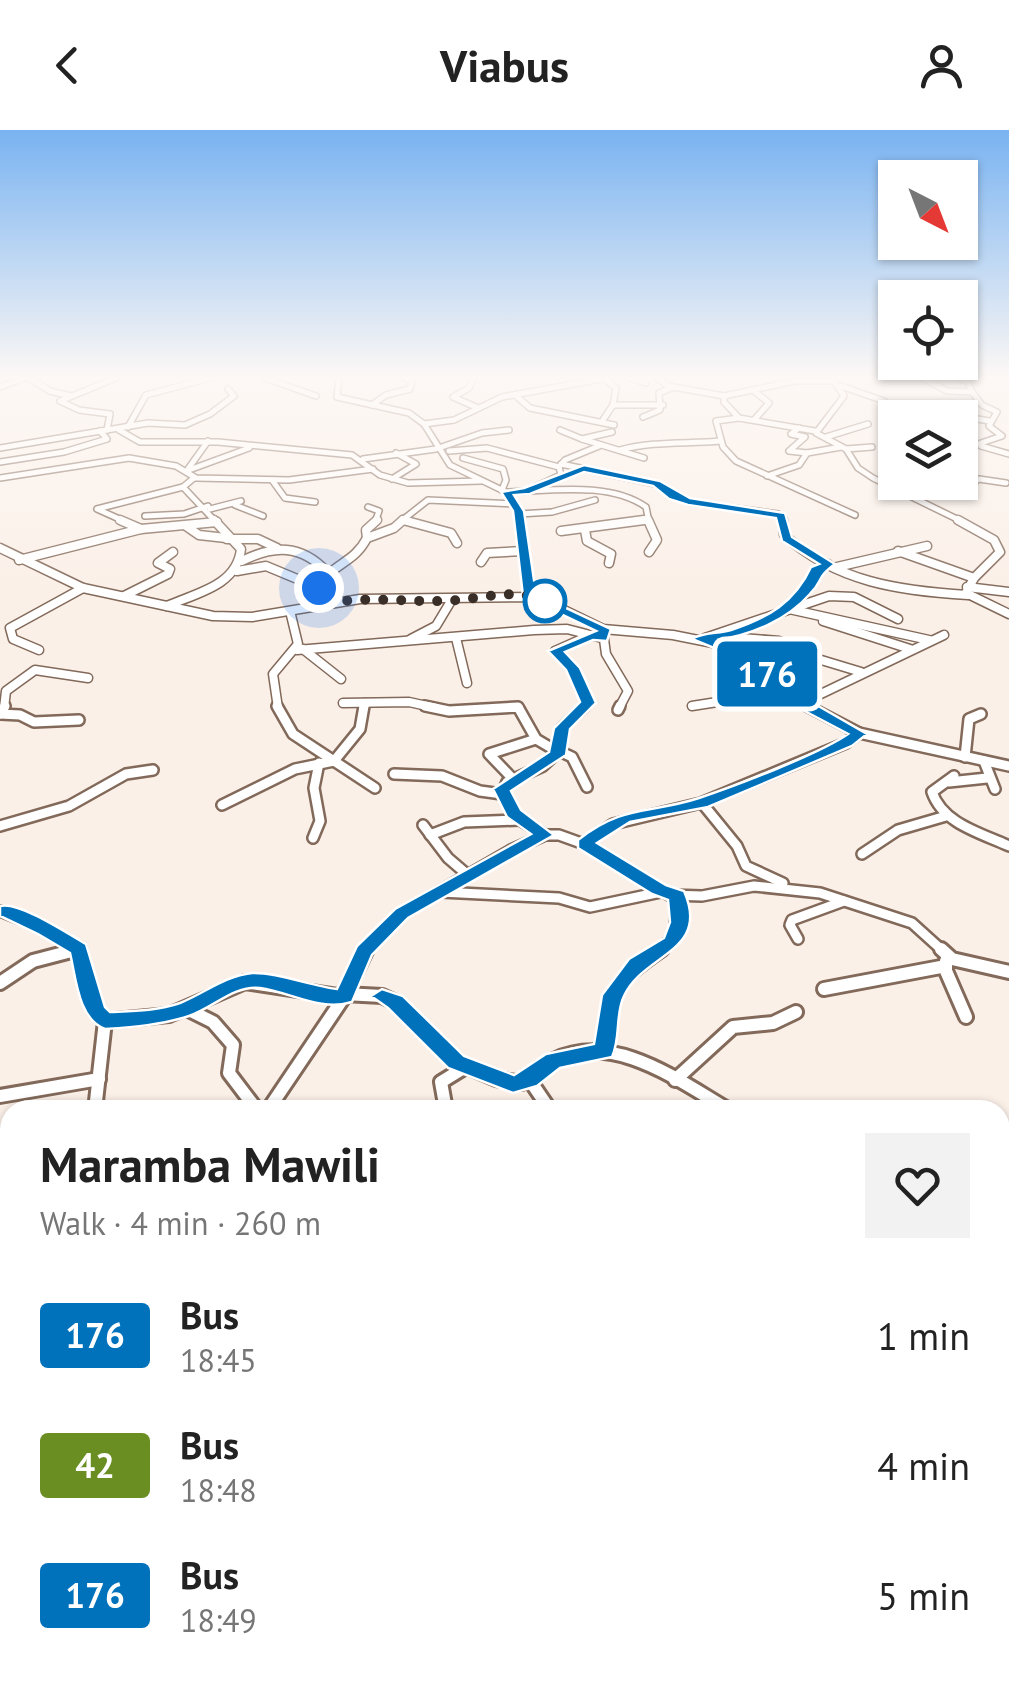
<!DOCTYPE html>
<html lang="en">
<head>
<meta charset="utf-8">
<style>
  :root { --surface:#fff; --page:#f2f2f2; --text:#222; --muted:#767676 }
  body { margin:0; font-family:"PT Sans",sans-serif; background:var(--page); color:var(--text); height:100vh; display:flex; flex-direction:column; font-size:38px; white-space:nowrap }
  * { box-sizing:border-box; margin:0 }
  p { font-size:32px; color:var(--muted) }
  .icon { flex:none; width:55px; height:55px; fill:none; stroke:currentColor; stroke-width:2; stroke-linecap:round; stroke-linejoin:round }
  .map { position:relative; flex:1; overflow:hidden }
  .details { position:absolute; left:0px; top:970px; width:1010px; height:582px; display:flex; flex-direction:column; background:var(--surface); border-radius:30px 30px 0 0; box-shadow:0 2px 8px #0004 }
  .details>* { flex:none }
  .badge { padding:0 20px; border-radius:8px; font-size:35px; line-height:65px }
  .needle { width:65px; rotate:138deg }
  .tools { position:absolute; left:878px; top:30px; display:grid; gap:20px }
  .tools a { display:grid; place-items:center; width:100px; height:100px; border-radius:0px; background:var(--surface); box-shadow:0 2px 8px #0004; font-size:50px }
  .you { position:absolute; width:50px; height:50px; margin:-25px; border:8px solid #fff; border-radius:50%; background:#1a73e8; box-shadow:0 0 0 15px #1a73e833 }
  .map>.badge { position:absolute; translate:-50% -50%; box-shadow:0 0 0 5px #fff }
  .round { display:grid; place-items:center; flex:none; width:105px; height:105px; border-radius:0px; background:var(--page) }
  .summary { display:flex; align-items:center; justify-content:space-between; height:170px; padding:0 40px }
  h1 { font-size:48px; font-weight:700; line-height:75px }
  ul { padding:0; list-style:none }
  li { display:flex; align-items:center; gap:30px; height:130px; padding:0 40px }
  li div { flex:1 }
  li b { display:block; font-size:38px }
  li em { font-style:normal }
  li .badge { min-width:110px; font-weight:700; text-align:center }
  header { display:flex; justify-content:space-between; align-items:center; height:130px; padding:0 40px; background:var(--surface); font-size:45px; font-weight:700 }
  .map>svg:first-child { display:block }
  .lines { fill:none; stroke-linecap:round; stroke-linejoin:round }
  .minor-far4-casing { stroke:#826959; stroke-width:8 }
  .minor-far3-casing { stroke:#826959; stroke-width:11 }
  .minor-far2-casing { stroke:#826959; stroke-width:14 }
  .minor-far1-casing { stroke:#826959; stroke-width:18 }
  .minor-casing { stroke:#826959; stroke-width:20 }
  .minor-far4 { stroke:#fff; stroke-width:5 }
  .minor-far3 { stroke:#fff; stroke-width:8 }
  .minor-far2 { stroke:#fff; stroke-width:9 }
  .minor-far1 { stroke:#fff; stroke-width:12 }
  .minor { stroke:#fff; stroke-width:15 }
  .line { fill:#0072bc; stroke:#fff; stroke-width:2.5 }
  .walk { stroke:#3a2f28; stroke-width:10; stroke-dasharray:0 18 }
  .stop-dot { fill:#fff; stroke:#0072bc; stroke-width:5 }
</style>
</head>
<body>
<header><svg class="icon" aria-label="back" viewBox="0 0 24 24"><path d="M15 5l-7 7 7 7"/></svg>Viabus<svg class="icon" aria-label="person" viewBox="0 0 24 24"><circle cx="12" cy="8" r="4"/><path d="M4 21q1-7 8-7t8 7"/></svg></header>
<div class="map">
<svg width="1009" height="1552" viewBox="0 0 1009 1552">
  <rect width="100%" height="100%" fill="#fbf0e8"/>
  <g class="lines">
    <defs>
      <g id="minor-far4">
        <path d="M29,248L50,261L71,266"/>
        <path d="M265,248L316,266"/>
        <path d="M339,248L337,267L409,283L424,294L450,335L510,364L520,392"/>
        <path d="M473,248L469,258L453,267L478,278"/>
        <path d="M630,248L646,253"/>
        <path d="M657,248L668,256L724,266V272L739,288L815,301"/>
        <path d="M832,248L844,266L816,303L846,319L858,338L873,348L963,392"/>
        <path d="M923,248L947,261L972,262L982,275L997,282L989,296L1002,306L960,320"/>
        <path d="M959,248L968,252L972,262"/>
        <path d="M841,256L884,271L892,282"/>
        <path d="M0,257L25,248"/>
        <path d="M753,260L769,273L754,290"/>
        <path d="M515,265L530,278L614,295"/>
        <path d="M724,266L795,251H833"/>
        <path d="M372,275L386,265L410,259L412,251L405,248"/>
        <path d="M613,275H663"/>
        <path d="M933,281L989,291"/>
        <path d="M643,287L660,280L659,263L674,257"/>
        <path d="M739,288L716,291L723,317L736,331L855,385"/>
        <path d="M603,290L613,275L616,258L605,249"/>
        <path d="M424,294L454,290L502,267L607,248"/>
        <path d="M128,297L146,265L210,248"/>
        <path d="M799,298L791,304L805,307L789,321L807,323L841,317"/>
        <path d="M107,300L110,284L79,280L60,271L116,248"/>
        <path d="M119,300L140,312H218L352,325L380,345L408,353L481,351"/>
        <path d="M560,300L582,309"/>
        <path d="M612,302L582,309L644,328"/>
        <path d="M826,307L868,294"/>
        <path d="M981,316L1009,324"/>
        <path d="M0,318L148,293L185,295L210,284L234,266L228,259"/>
        <path d="M846,319L872,317"/>
        <path d="M620,320C653,311 686,314 721,311"/>
        <path d="M449,321L487,318L559,337"/>
        <path d="M463,328L503,339L506,350L502,360"/>
        <path d="M363,329L436,319L482,303L509,300"/>
        <path d="M0,332L64,322L107,309L100,301"/>
        <path d="M561,334L656,354L688,372L778,384L783,392"/>
        <path d="M188,339L208,311"/>
        <path d="M189,340L249,318"/>
        <path d="M767,346L799,335L807,323"/>
        <path d="M0,348L129,328L176,336L196,348L289,350L373,339"/>
        <path d="M194,348L183,357L216,392"/>
        <path d="M392,349L416,334L396,323"/>
        <path d="M272,350L285,368L315,372"/>
        <path d="M935,352L967,357L979,349L1006,353"/>
        <path d="M535,357L561,345L559,337L565,330L599,316"/>
        <path d="M507,362C550,361 609,351 646,377L649,392"/>
        <path d="M235,375L263,386"/>
        <path d="M368,377L379,381L375,392"/>
        <path d="M210,379L241,371"/>
        <path d="M519,384L552,382L595,370"/>
        <path d="M145,386L184,384L208,376"/>
        <path d="M403,390L411,392"/>
        <path d="M126,392L97,379L183,357"/>
        <path d="M400,392L428,370L513,374"/>
        <path d="M626,392L648,389"/>
      </g>
      <g id="minor-far3">
        <path d="M120,390L141,399"/>
        <path d="M403,390L451,403L457,413"/>
        <path d="M520,390L530,466"/>
        <path d="M648,390L657,410L649,422"/>
        <path d="M783,390L784,405C836,452 900,461 968,465"/>
        <path d="M958,390L994,410L1000,422L974,448L966,463L1009,484"/>
        <path d="M186,396L199,405L226,408"/>
        <path d="M585,400L587,411L611,424L609,433"/>
        <path d="M561,401L644,390"/>
        <path d="M367,408L366,400L377,390"/>
        <path d="M227,409H258L277,418"/>
        <path d="M0,418L83,458L213,486L252,487L360,469L537,467L603,499L673,505L718,514L752,532L811,578"/>
        <path d="M898,421L974,448"/>
        <path d="M19,430L141,399L217,392"/>
        <path d="M242,431C274,415 301,414 327,442"/>
        <path d="M481,432L487,423L524,421"/>
        <path d="M837,437L927,416"/>
        <path d="M237,441L266,436L319,458"/>
        <path d="M967,457L1009,462"/>
        <path d="M124,466L168,444L170,439L158,433L173,422"/>
        <path d="M330,473L319,458C332,432 353,435 367,408L394,398L403,390"/>
        <path d="M798,473L812,453L813,443L828,434"/>
        <path d="M167,476C196,463 237,456 241,419L214,390"/>
        <path d="M789,479L929,510"/>
        <path d="M823,491L910,519"/>
        <path d="M603,502L606,524L628,561L619,578"/>
        <path d="M729,507L779,511L808,526L861,542"/>
        <path d="M456,508L467,553"/>
        <path d="M705,508L829,466L854,467L898,489"/>
        <path d="M411,509L436,496L451,471"/>
        <path d="M303,519L341,549"/>
        <path d="M39,520L13,509L10,498L83,458"/>
        <path d="M297,520L534,500L567,499L602,508"/>
        <path d="M343,573L409,572L436,578"/>
        <path d="M802,573L944,505"/>
        <path d="M692,576L787,561"/>
        <path d="M4,578L6,561L35,540L88,548"/>
        <path d="M278,578L273,544L298,514L290,481"/>
        <path d="M364,578L365,573"/>
        <path d="M498,578H519"/>
        <path d="M583,578L588,573L573,538L555,521L591,505"/>
      </g>
      <g id="minor-far2">
        <path d="M277,576L293,604L375,658"/>
        <path d="M425,576L449,581L518,577L536,609L558,622L543,636L507,652L502,664L520,690L545,705"/>
        <path d="M807,576L859,603L1009,636"/>
        <path d="M618,580L620,576"/>
        <path d="M0,584L5,576"/>
        <path d="M0,584L20,585L34,592L79,590"/>
        <path d="M559,621L572,627L587,657"/>
        <path d="M558,622L562,598L585,576"/>
        <path d="M965,627L969,589L981,584"/>
        <path d="M984,631L995,659"/>
        <path d="M394,644L442,646L480,661L502,664"/>
        <path d="M954,646L932,662C943,694 981,703 1009,716"/>
        <path d="M513,649L489,624L536,609"/>
        <path d="M949,652L987,648"/>
        <path d="M702,673L737,716L746,736L783,753"/>
        <path d="M222,675L295,639L334,631L360,599L364,576"/>
        <path d="M423,695L448,728L469,746"/>
        <path d="M0,696L69,676L126,644L153,640"/>
        <path d="M430,705L464,692L520,690"/>
        <path d="M313,708L320,691L314,658L319,633"/>
        <path d="M584,714L613,694L701,673L846,613L859,603"/>
        <path d="M862,724L898,700L946,686"/>
        <path d="M441,762L559,768L590,777L661,762"/>
        <path d="M0,781L45,799L80,821"/>
        <path d="M798,809L790,795L792,790L844,771"/>
        <path d="M70,821L79,819"/>
        <path d="M365,821L402,783L511,720L545,705H559L584,714L669,765L702,766L754,756L820,763L912,793L943,821"/>
        <path d="M659,821L674,806L678,766"/>
      </g>
      <g id="minor-far1">
        <path d="M79,819L95,881L105,891L169,885L245,852L344,867"/>
        <path d="M941,819L952,829L1009,842"/>
        <path d="M946,831V841L966,887"/>
        <path d="M0,853L33,831L79,819"/>
        <path d="M824,859L946,836"/>
        <path d="M344,864L382,866L395,872L456,932L496,949L522,953C533,946 543,936 554,930C614,901 679,951 729,980"/>
        <path d="M187,879L213,892L233,915L229,943L257,980"/>
        <path d="M604,921C612,859 610,855 662,819"/>
        <path d="M529,949L550,980"/>
        <path d="M675,950L733,897L773,893L796,882"/>
        <path d="M0,966L99,949"/>
        <path d="M95,980L105,891"/>
        <path d="M268,980L344,867L367,819"/>
        <path d="M446,980L441,952L467,936"/>
        <path d="M1009,1082L1000,1094L1009,1121"/>
      </g>
      <g id="minor">
        <path d="M0,1168L10,1141"/>
        <path d="M0,1226L10,1249"/>
        <path d="M1000,1381L1009,1395"/>
        <path d="M1000,1466L1009,1402"/>
        <path d="M527,1542L528,1552"/>
        <path d="M711,1542L729,1552"/>
        <path d="M53,1552L56,1542"/>
        <path d="M919,1552L929,1542"/>
      </g>
    </defs>
    <!-- minor-far4 casing -->
    <use href="#minor-far4" class="minor-far4-casing"/>
    <!-- minor-far3 casing -->
    <use href="#minor-far3" class="minor-far3-casing"/>
    <!-- minor-far2 casing -->
    <use href="#minor-far2" class="minor-far2-casing"/>
    <!-- minor-far1 casing -->
    <use href="#minor-far1" class="minor-far1-casing"/>
    <!-- minor casing -->
    <use href="#minor" class="minor-casing"/>
    <!-- minor-far4 -->
    <use href="#minor-far4" class="minor-far4"/>
    <!-- minor-far3 -->
    <use href="#minor-far3" class="minor-far3"/>
    <!-- minor-far2 -->
    <use href="#minor-far2" class="minor-far2"/>
    <!-- minor-far1 -->
    <use href="#minor-far1" class="minor-far1"/>
    <!-- minor -->
    <use href="#minor" class="minor"/>
  </g>
  <!-- sky -->
  <linearGradient id="sky" x2="0" y2="1"><stop stop-color="#79b3f1"/><stop offset="0.53" stop-color="#fdf8f5"/><stop offset="1" stop-color="#fdf8f5" stop-opacity="0"/></linearGradient>
  <rect width="1009" height="466" fill="url(#sky)"/>
  <!-- line -->
  <path class="line" d="M584,335L660,351L690,368L785,383L792,407L835,434C815,449 824,450 810,464C787,490 752,505 717,510L739,518L808,570L867,604L852,616L708,677L630,692L597,713L666,755L684,761C711,822 644,823 624,866C615,884 621,908 612,927L560,938L537,956L513,963L448,938L388,878L371,866L382,859L403,866L464,926L514,945L546,924L594,914L602,865L629,829L664,808L670,792L668,770L652,764L578,718V710C623,674 650,684 699,668C735,656 819,624 848,604L797,577L729,524L692,509C703,502 718,504 731,500C768,488 795,472 811,437L819,434L782,411L776,388L688,375L669,369L653,356L584,342L530,364L514,365L524,381L536,464L611,499L607,511L593,510L565,522L580,538L596,573L570,599L566,625L511,661L521,680L554,705L408,788L372,825L352,872C321,882 290,862 260,858C234,855 213,878 189,886C161,895 134,897 105,899C78,889 76,848 70,823L38,804L0,786V776C18,771 64,801 86,814L105,877L110,882C133,881 157,881 180,873C205,863 224,846 252,843C276,842 311,856 337,859L357,816L395,779L531,704L507,687L493,659L549,622L554,598L580,572L566,540L548,521L596,501L523,466L513,381L501,362L524,358Z"/>
  <g class="lines">
    <!-- walk -->
    <path class="walk" d="M319,458L330,473C368,466 405,472 442,471C475,471 514,456 545,471"/>
  </g>
  <!-- markers -->
  <circle class="stop-dot" cx="545" cy="471" r="20"/>
</svg>
<div class="tools">
<a><svg class="needle" viewBox="-14 -14 28 28"><path d="M0-13l5 13h-10z" fill="#e53935"/><path d="M0 13l5-13h-10z" fill="#767676"/></svg></a>
<a><svg class="icon" aria-label="locate" viewBox="0 0 24 24"><circle cx="12" cy="12" r="6"/><path d="M12 2v4M12 18v4M2 12h4M18 12h4"/></svg></a>
<a><svg class="icon" aria-label="layers" viewBox="0 0 24 24"><path d="M12 4l9 5-9 5-9-5zM3 14l9 5 9-5"/></svg></a>
</div>
<div class="you" style="left:319px;top:458px"></div>
<b class="badge" style="left:767px;top:544px;background:#0072bc;color:#fff">176</b>
<section class="details">
<div class="summary"><div><h1>Maramba Mawili</h1><p>Walk · 4 min · 260 m</p></div><a class="round"><svg class="icon" aria-label="heart" viewBox="0 0 24 24"><path d="M12 20l-8-8c-3-5 5-10 8-4 3-6 11-1 8 4z"/></svg></a></div>
<ul>
<li><span class="badge" style="background:#0072bc;color:#fff">176</span><div><b>Bus</b><p>18:45</p></div><em>1 min</em></li>
<li><span class="badge" style="background:#6b8e23;color:#fff">42</span><div><b>Bus</b><p>18:48</p></div><em>4 min</em></li>
<li><span class="badge" style="background:#0072bc;color:#fff">176</span><div><b>Bus</b><p>18:49</p></div><em>5 min</em></li>
</ul>
</section>
</div>
</body>
</html>
